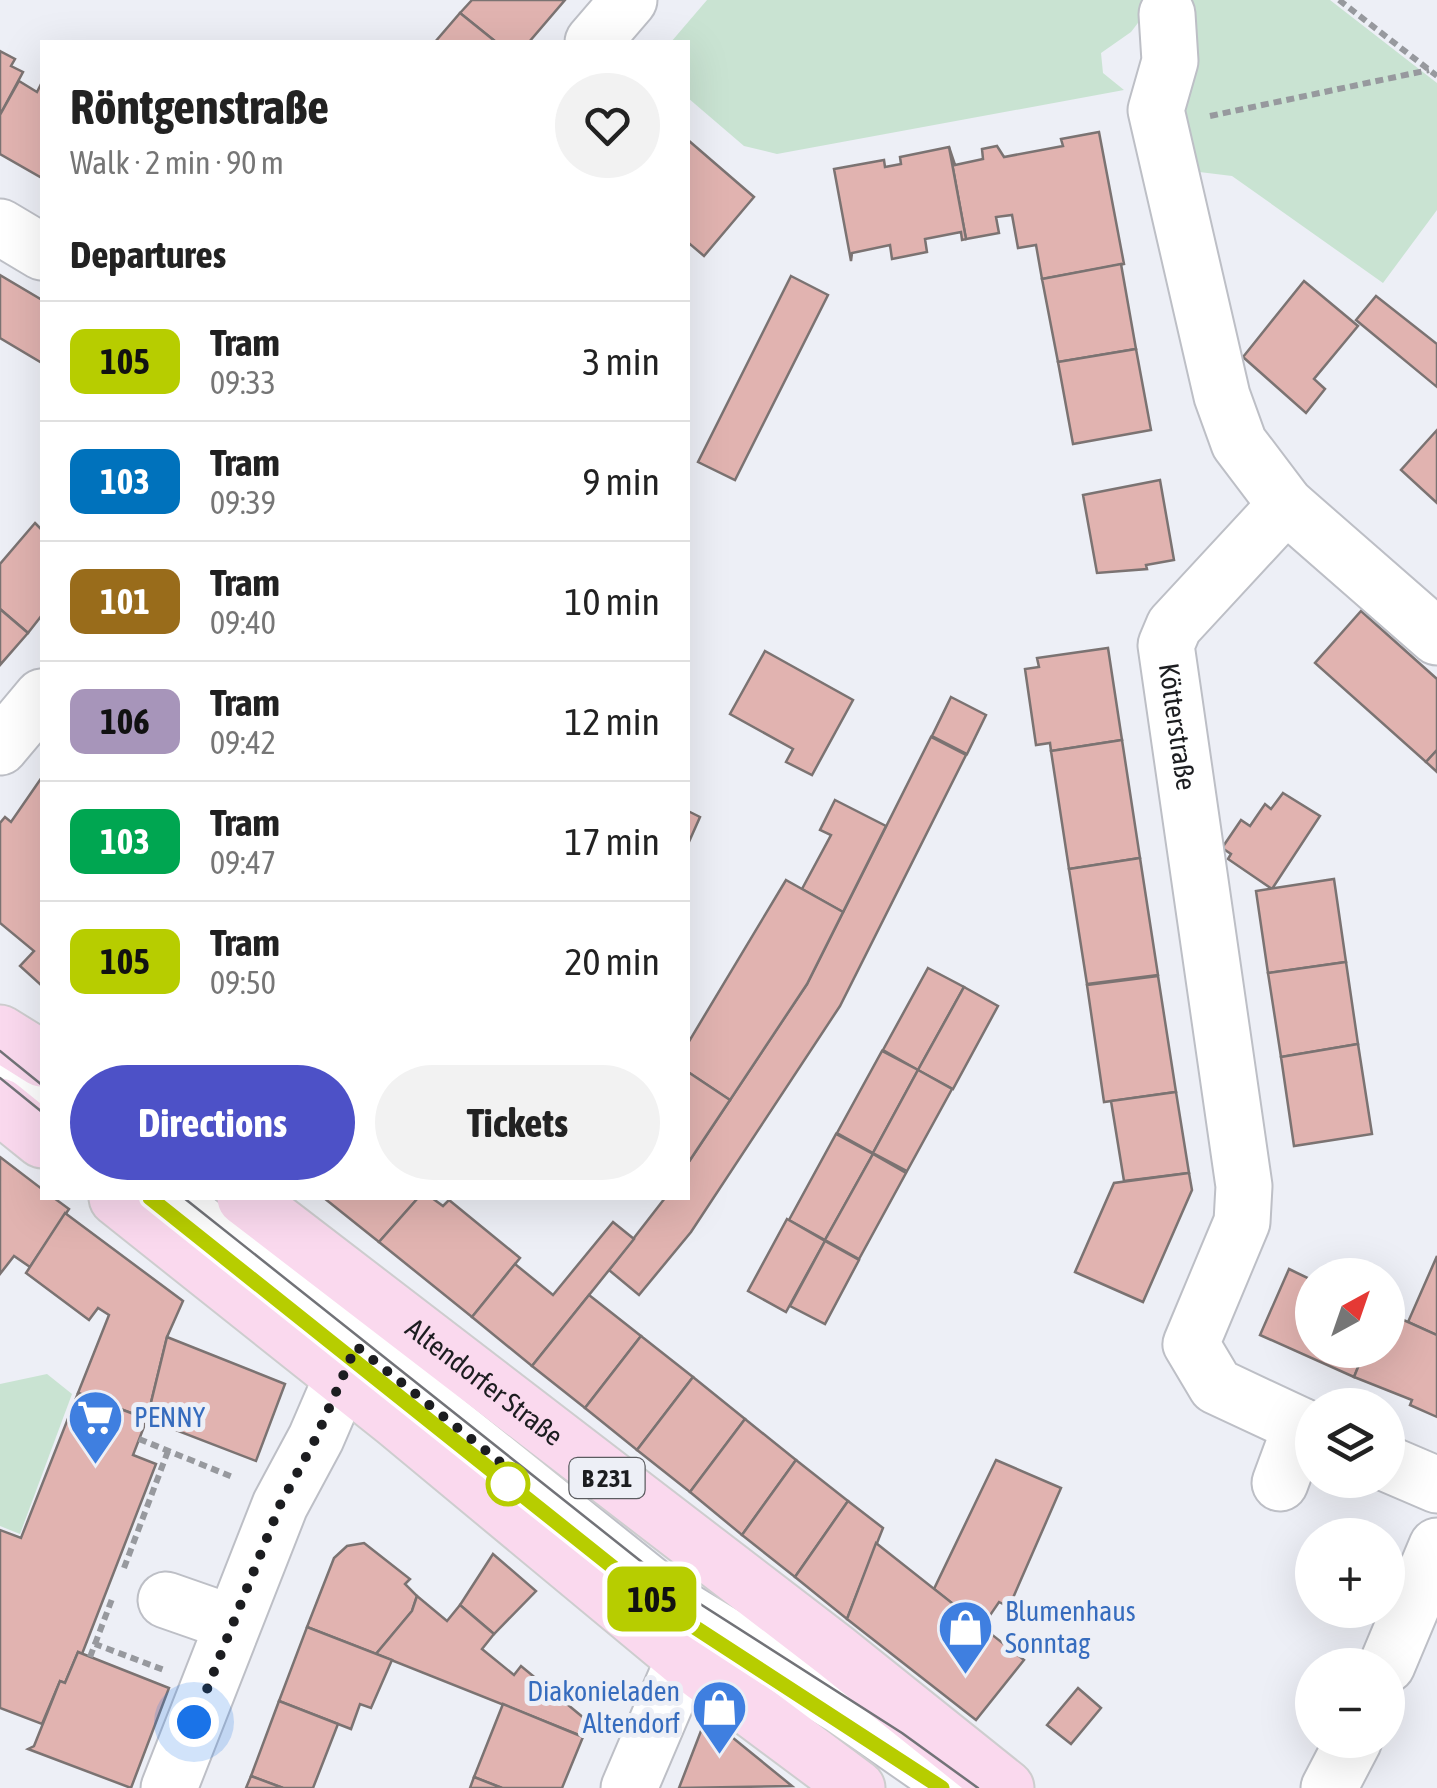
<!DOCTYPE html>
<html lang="en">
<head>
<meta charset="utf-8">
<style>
  :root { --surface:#fff; --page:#f2f2f2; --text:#222; --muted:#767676; --line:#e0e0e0; --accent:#4d51c7 }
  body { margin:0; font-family:"Asap Condensed",sans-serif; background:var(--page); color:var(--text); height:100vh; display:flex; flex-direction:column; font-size:38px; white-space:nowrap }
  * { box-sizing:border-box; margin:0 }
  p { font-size:32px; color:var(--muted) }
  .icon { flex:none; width:55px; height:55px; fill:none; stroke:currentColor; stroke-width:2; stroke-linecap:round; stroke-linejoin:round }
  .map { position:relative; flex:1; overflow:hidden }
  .sheet { position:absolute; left:40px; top:40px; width:650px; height:1160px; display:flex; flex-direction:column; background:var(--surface); border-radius:0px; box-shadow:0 10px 40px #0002 }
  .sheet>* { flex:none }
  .badge { padding:0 20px; border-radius:15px; font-size:35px; line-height:65px }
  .needle { width:65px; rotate:40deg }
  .tools { position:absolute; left:1295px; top:1258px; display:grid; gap:20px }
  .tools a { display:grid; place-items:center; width:110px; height:110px; border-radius:50%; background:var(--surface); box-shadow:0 10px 40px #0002; font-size:50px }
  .you { position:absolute; width:50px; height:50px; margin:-25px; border:8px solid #fff; border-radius:50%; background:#1a73e8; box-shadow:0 0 0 15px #1a73e833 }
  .map>.badge { position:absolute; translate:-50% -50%; box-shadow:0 0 0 5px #fff }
  h2 { padding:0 30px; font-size:38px; line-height:90px }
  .round { display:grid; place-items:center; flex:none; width:105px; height:105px; border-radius:52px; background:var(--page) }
  .headline { display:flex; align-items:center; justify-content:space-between; height:170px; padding:0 30px }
  h1 { font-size:48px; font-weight:700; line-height:75px }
  .cta { display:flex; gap:20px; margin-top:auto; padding:20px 30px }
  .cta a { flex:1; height:115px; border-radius:60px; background:var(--accent); color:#fff; font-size:40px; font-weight:700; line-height:115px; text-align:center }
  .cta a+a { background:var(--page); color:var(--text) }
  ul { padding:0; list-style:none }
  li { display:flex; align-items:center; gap:30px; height:120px; padding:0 30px; border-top:2px solid var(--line) }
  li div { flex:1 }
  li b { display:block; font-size:38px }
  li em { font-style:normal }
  li .badge { min-width:110px; font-weight:700; text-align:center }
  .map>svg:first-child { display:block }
  .green { fill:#c9e3d2 }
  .building { fill:#e1b3b0; stroke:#7b7372; stroke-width:2.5 }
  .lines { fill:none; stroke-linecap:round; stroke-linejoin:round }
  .minor-casing { stroke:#bdbfc6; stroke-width:59 }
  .major-casing { stroke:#cdcdce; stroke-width:59 }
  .path { stroke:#97999e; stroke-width:6; stroke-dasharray:8 5; stroke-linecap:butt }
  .minor { stroke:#fff; stroke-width:55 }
  .major { stroke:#fad9ee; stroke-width:55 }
  .tram { stroke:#727378; stroke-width:2.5 }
  .line-casing { stroke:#fff; stroke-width:22 }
  .line { stroke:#b7cd00; stroke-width:15 }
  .walk { stroke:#1c1d20; stroke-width:10; stroke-dasharray:0 18 }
  .stop-dot { fill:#fff; stroke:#b7cd00; stroke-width:5 }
  .labels { text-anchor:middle; stroke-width:10; stroke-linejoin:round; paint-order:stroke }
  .shield { fill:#edeff6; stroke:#5b5c60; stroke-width:2.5 }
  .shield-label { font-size:25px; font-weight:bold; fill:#1c1d20 }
  .street-label { font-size:28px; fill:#1c1d20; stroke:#edeff6 }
  .shop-label { font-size:28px; fill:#366cbe; stroke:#edeff6; text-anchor:start }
</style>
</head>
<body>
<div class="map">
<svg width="1437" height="1788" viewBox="0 0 1437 1788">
  <rect width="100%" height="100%" fill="#edeff6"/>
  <!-- green -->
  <g class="green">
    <path d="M707,0H1150L1151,6L1131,32L1101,53L1103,73L1124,90L777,154L744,146L688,98V42H671Z"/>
    <path d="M1174,0H1330L1437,83V210L1383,283L1232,176L1175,169Z"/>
    <path d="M47,1374L72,1394L20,1534L0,1526V1384Z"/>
  </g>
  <!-- building -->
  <g class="building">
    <path d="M472,0H565L529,42H496L460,13Z"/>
    <path d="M460,13L496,42H435Z"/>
    <path d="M0,51L15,59L11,66L23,72L0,115Z"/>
    <path d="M19,81L37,92L42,82V178L0,154V115Z"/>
    <path d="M1099,132L1124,264L1042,279L1036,245L1018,248L1012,215L996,217L999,233L966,239L949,147L955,165L983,159L982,149L997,146L1004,157L1063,146L1061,139Z"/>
    <path d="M688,140L754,197L704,256L690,244L688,247Z"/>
    <path d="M949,147L966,239L962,240L961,232L925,239L927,252L892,259L890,245L852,253L851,261L834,169L884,160L885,167L901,164L900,157Z"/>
    <path d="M1121,264L1136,349L1058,362L1042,279Z"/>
    <path d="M0,275L42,300V363L0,338Z"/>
    <path d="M791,276L828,295L735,480L698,462Z"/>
    <path d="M1304,281L1358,326L1314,379L1325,389L1306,413L1243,357Z"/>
    <path d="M1376,296L1437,344V387L1356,320Z"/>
    <path d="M1136,349L1151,430L1073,444L1058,362Z"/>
    <path d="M1437,430V503L1401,470Z"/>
    <path d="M1160,480L1174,560L1146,565L1147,569L1097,573L1083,495Z"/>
    <path d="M35,523L42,530V615L28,633L0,609V564Z"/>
    <path d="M0,609L28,633L0,665Z"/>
    <path d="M1361,611L1437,679V750L1426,762L1315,663Z"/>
    <path d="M1108,648L1122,740L1051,751L1050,743L1036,745L1025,669L1039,667L1037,658Z"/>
    <path d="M765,651L853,700L812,775L786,762L793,749L730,714Z"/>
    <path d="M951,697L986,715L967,754L932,736Z"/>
    <path d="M931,737L966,755L840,1006L691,1232L639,1295L609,1270L665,1198H688V1163L807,984Z"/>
    <path d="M1122,740L1140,858L1069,869L1051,751Z"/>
    <path d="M1437,750V772L1426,762Z"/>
    <path d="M40,780L42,782V986L20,966L34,951L0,923V823L5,817L11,822Z"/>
    <path d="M1283,793L1320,816L1272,889L1228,859L1231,854L1222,848L1241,820L1250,826L1265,804L1271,809Z"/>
    <path d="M835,800L886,826L843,912L802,889L831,835L820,830Z"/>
    <path d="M688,811L700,817L688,844Z"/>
    <path d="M1140,858L1158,975L1087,984L1069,869Z"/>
    <path d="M1334,879L1346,962L1268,973L1256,891Z"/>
    <path d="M786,880L843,912L807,984L730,1100L688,1072V1043Z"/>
    <path d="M1346,962L1358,1044L1281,1057L1268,973Z"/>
    <path d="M928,968L964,987L918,1070L883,1050Z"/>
    <path d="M1158,976L1176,1092L1104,1102L1087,985Z"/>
    <path d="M964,987L998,1006L953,1089L918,1070Z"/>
    <path d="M1358,1044L1372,1134L1294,1146L1281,1057Z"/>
    <path d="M882,1051L918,1070L873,1153L837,1133Z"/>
    <path d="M918,1070L952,1089L907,1171L873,1153Z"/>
    <path d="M688,1072L730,1100L688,1163Z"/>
    <path d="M1176,1092L1189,1173L1124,1181L1111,1101Z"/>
    <path d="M836,1134L873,1154L825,1240L789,1220Z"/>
    <path d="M873,1154L906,1173L859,1259L825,1240Z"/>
    <path d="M0,1157L42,1189V1198H54L69,1209L30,1267L14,1256L0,1274Z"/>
    <path d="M1189,1173L1192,1190L1143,1302L1075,1272L1114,1183Z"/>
    <path d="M324,1198H418L379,1242Z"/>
    <path d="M418,1198H432L443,1206L449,1200L520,1258L472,1317L379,1242Z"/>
    <path d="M65,1213L183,1301L167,1337L147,1419L78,1393L109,1315L98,1308L89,1320L26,1273Z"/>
    <path d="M787,1219L825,1241L786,1312L748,1291Z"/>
    <path d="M613,1222L634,1239L532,1366L472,1317L515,1264L553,1295Z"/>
    <path d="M825,1241L859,1260L825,1324L790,1306Z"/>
    <path d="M1437,1256V1335L1408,1322Z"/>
    <path d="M1289,1269L1312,1280V1350H1365L1354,1377L1260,1335Z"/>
    <path d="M589,1295L641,1336L585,1408L532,1366Z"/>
    <path d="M1388,1313L1437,1335V1417L1410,1405L1412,1400L1354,1377L1365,1350H1388Z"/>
    <path d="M641,1336L693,1377L637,1450L585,1408Z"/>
    <path d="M167,1337L285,1384L256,1461L147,1419Z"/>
    <path d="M693,1377L745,1419L690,1492L637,1450Z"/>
    <path d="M78,1393L147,1419L133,1455L156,1464L82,1654L78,1652L65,1683L60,1681L42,1724L0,1708V1530L21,1538Z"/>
    <path d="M745,1419L796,1460L742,1535L690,1492Z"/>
    <path d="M796,1460L848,1501L795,1577L742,1535Z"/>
    <path d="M996,1460L1061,1488L1009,1607L999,1602L982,1627L934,1589Z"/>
    <path d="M848,1501L883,1528L847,1619L795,1577Z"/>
    <path d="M364,1543L410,1579L405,1584L417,1596L412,1611L376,1654L307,1627L334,1558L347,1546Z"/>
    <path d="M876,1543L1024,1660L976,1720L847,1619Z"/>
    <path d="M493,1554L536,1591L494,1634L460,1605Z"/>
    <path d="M417,1596L447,1621L460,1605L494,1634L482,1649L514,1675L521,1666L585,1719L579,1735L376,1654L412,1611Z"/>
    <path d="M307,1627L392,1660L371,1708L360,1704L351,1729L279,1701Z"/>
    <path d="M78,1652L169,1688L131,1788L28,1749L34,1746L60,1681L65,1683Z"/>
    <path d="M1078,1688L1101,1708L1071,1744L1047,1725Z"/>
    <path d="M279,1701L338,1724L313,1788H283L251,1776Z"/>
    <path d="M503,1704L583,1737L562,1788H502L474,1777Z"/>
    <path d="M722,1729L792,1786L679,1788L701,1731Z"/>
    <path d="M251,1776L283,1788H246Z"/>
    <path d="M474,1777L502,1788H470Z"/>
  </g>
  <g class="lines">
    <defs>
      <g id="minor">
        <path d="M1167,14L1170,61L1156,110L1222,396L1239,443L1286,505L1437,637"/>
        <path d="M593,42L629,0"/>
        <path d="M0,227L42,252"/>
        <path id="s1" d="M1286,505L1174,626L1166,645L1244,1186L1242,1222L1191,1344L1216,1386L1312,1431"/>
        <path d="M0,747L42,697"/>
        <path d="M0,1069L42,1101"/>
        <path d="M168,1198L674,1604L841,1706L959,1788"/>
        <path d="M1388,1464L1437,1485"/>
        <path d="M1280,1483L1301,1426"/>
        <path d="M166,1600L232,1623"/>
        <path d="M1387,1665L1437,1546"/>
        <path d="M169,1788L280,1505L316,1438L360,1336"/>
        <path d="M629,1788L684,1659"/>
        <path d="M1329,1788L1354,1740"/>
      </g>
      <g id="major">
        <path d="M0,1033L42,1059"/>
        <path d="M0,1106L42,1140"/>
        <path d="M117,1198L396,1420L684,1659L857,1788"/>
        <path id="s2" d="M245,1198L835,1651L1006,1788"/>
      </g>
    </defs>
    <!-- minor casing -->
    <use href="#minor" class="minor-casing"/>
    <!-- major casing -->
    <use href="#major" class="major-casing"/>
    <!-- path -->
    <g class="path">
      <path d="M1339,0L1437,76"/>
      <path d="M1210,116L1429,70"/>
      <path d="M139,1439L235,1478"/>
      <path d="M124,1568L168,1451"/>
      <path d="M95,1644L112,1599"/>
      <path d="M90,1657L95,1644L164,1670"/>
    </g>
    <!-- minor -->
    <use href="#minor" class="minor"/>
    <!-- major -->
    <use href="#major" class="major"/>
    <!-- tram -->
    <g class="tram">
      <path d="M0,1051L42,1085"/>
      <path d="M0,1078L42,1112"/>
      <path d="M150,1198L659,1604L942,1788"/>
      <path d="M184,1198L672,1586L902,1733L978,1788"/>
    </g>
  </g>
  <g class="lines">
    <defs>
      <path id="line" d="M150,1198L659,1604L942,1788"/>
    </defs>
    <!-- line casing -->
    <use href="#line" class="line-casing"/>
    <!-- line -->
    <use href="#line" class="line"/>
    <!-- walk -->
    <path class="walk" d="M194,1722L280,1505L316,1438L356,1346L521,1479L508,1484"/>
  </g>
  <!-- icons -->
  <defs>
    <symbol id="supermarket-pin" viewBox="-11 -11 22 30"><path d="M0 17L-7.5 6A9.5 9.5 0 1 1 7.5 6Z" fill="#3f7fe0" stroke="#edeff6"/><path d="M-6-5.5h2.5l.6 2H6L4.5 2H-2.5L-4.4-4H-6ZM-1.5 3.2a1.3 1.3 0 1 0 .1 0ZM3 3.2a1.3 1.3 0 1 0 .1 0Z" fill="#fff"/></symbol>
    <symbol id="shop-pin" viewBox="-11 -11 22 30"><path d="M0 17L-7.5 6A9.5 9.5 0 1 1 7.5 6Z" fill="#3f7fe0" stroke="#edeff6"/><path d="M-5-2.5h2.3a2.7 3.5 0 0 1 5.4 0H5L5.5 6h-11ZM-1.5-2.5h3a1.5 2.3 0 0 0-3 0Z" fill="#fff"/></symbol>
  </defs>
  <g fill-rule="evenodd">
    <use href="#supermarket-pin" x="64" y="1386" width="63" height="86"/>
    <use href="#shop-pin" x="934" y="1596" width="63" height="86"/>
    <use href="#shop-pin" x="688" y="1676" width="63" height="86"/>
  </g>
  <!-- markers -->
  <circle class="stop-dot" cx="508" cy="1484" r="20"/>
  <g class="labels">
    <!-- shield labels -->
    <rect class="shield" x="569.5" y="1458" width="75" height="40" rx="8"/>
    <g class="shield-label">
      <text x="607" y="1487">B 231</text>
    </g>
    <!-- street labels -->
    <g class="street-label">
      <text dy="10" stroke="none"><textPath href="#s1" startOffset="268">Kötterstraße</textPath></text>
      <text dy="10" stroke="none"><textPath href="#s2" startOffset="302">Altendorfer Straße</textPath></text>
    </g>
    <!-- shop labels -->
    <g class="shop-label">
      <text x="134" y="1427">PENNY</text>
      <text x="1005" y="1621">Blumenhaus<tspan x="1005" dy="32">Sonntag</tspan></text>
      <text x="680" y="1701" text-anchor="end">Diakonieladen<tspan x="680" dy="32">Altendorf</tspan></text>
    </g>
  </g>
</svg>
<div class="tools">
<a><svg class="needle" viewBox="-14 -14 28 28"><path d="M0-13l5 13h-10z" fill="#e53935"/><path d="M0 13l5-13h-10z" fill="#767676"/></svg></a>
<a><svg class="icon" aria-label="layers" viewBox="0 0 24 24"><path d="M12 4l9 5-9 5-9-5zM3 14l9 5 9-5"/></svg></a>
<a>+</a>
<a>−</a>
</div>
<div class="you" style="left:194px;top:1722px"></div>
<b class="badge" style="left:652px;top:1599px;background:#b7cd00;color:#111">105</b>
<section class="sheet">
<div class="headline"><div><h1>Röntgenstraße</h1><p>Walk · 2 min · 90 m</p></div><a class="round"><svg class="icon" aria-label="heart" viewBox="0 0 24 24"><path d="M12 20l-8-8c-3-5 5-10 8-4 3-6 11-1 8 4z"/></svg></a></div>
<h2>Departures</h2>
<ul>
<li><span class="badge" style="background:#b7cd00;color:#111">105</span><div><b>Tram</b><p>09:33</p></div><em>3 min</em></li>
<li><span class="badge" style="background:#0072bc;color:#fff">103</span><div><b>Tram</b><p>09:39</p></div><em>9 min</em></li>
<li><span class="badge" style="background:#996c1b;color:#fff">101</span><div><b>Tram</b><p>09:40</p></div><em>10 min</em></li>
<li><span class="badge" style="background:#a795ba;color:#111">106</span><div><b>Tram</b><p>09:42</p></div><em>12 min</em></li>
<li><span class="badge" style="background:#00a651;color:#fff">103</span><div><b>Tram</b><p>09:47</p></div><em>17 min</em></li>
<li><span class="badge" style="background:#b7cd00;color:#111">105</span><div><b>Tram</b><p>09:50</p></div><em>20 min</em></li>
</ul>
<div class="cta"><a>Directions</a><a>Tickets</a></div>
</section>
</div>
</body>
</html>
